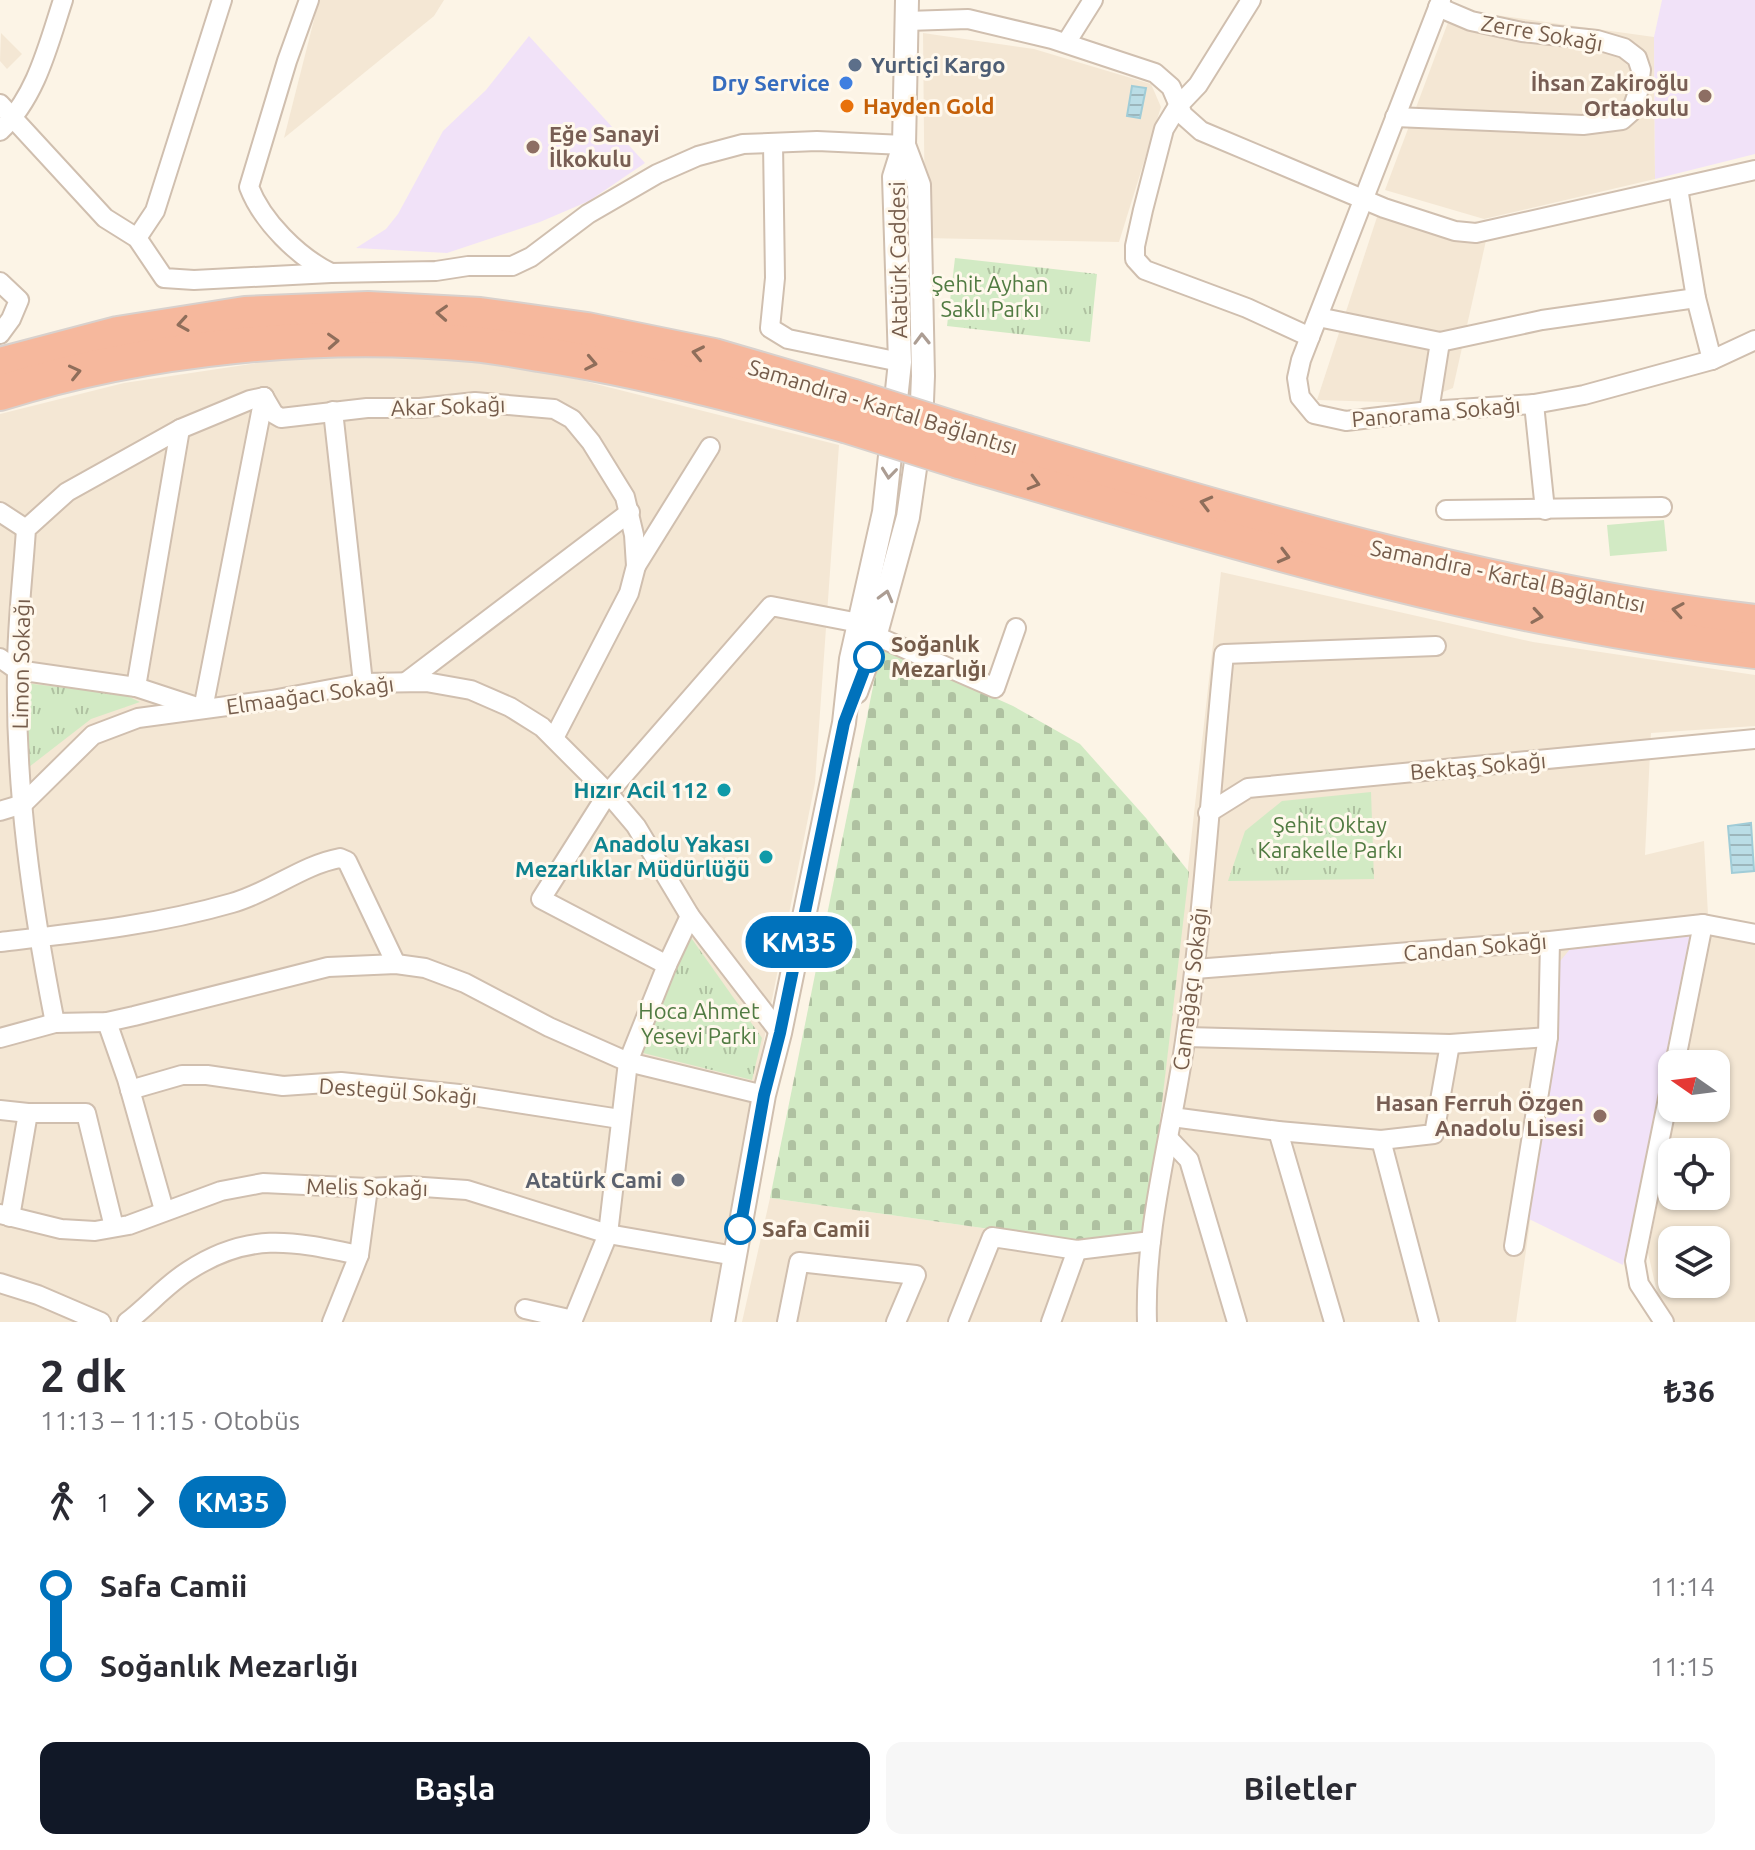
<!DOCTYPE html>
<html lang="tr">
<head>
<meta charset="utf-8">
<style>
  :root { --surface:#fff; --page:#f7f7f7; --text:#2b2b33; --muted:#7c7c81; --accent:#111827 }
  body { margin:0; font-family:Ubuntu,sans-serif; background:var(--page); color:var(--text); height:100vh; display:flex; flex-direction:column; font-size:30px; white-space:nowrap }
  * { box-sizing:border-box; margin:0 }
  p { font-size:26px; color:var(--muted) }
  .icon { flex:none; width:44px; height:44px; fill:none; stroke:currentColor; stroke-width:2; stroke-linecap:round; stroke-linejoin:round }
  .map { position:relative; height:1322px; overflow:hidden }
  .panel { display:flex; flex-direction:column; background:var(--surface); flex:1 }
  .panel>* { flex:none }
  .badge { padding:0 16px; border-radius:26px; font-size:28px; line-height:52px }
  .needle { width:52px; rotate:284deg }
  .controls { position:absolute; left:1658px; top:1050px; display:grid; gap:16px }
  .controls a { display:grid; place-items:center; width:72px; height:72px; border-radius:16px; background:var(--surface); box-shadow:0 2px 6px #0004; font-size:40px }
  .map>.badge { position:absolute; translate:-50% -50%; box-shadow:0 0 0 4px #fff }
  .legs { display:flex; align-items:center; gap:12px; height:88px; padding:0 40px; font-size:26px }
  .legs p { margin-inline-start:auto }
  .overview { display:flex; align-items:center; justify-content:space-between; height:136px; padding:0 40px }
  h1 { font-size:44px; font-weight:600; line-height:60px }
  .primary-button { display:flex; gap:16px; margin-top:auto; padding:16px 40px }
  .primary-button a { flex:1; height:92px; border-radius:16px; background:var(--accent); color:#fff; font-size:32px; font-weight:600; line-height:92px; text-align:center }
  .primary-button a+a { background:var(--page); color:var(--text) }
  ul { padding:0 40px; list-style:none }
  li { display:flex; align-items:center; gap:28px; height:80px; font-size:30px }
  li i { display:grid; place-items:center; width:12px; height:100%; margin:0 10px; background:currentColor }
  li i::after { content:''; width:20px; height:20px; margin:-10px; border:6px solid; border-radius:50%; background:var(--surface) }
  li p { margin-inline-start:auto }
  li:first-child i { background:linear-gradient(#0000 50%,currentColor 0) }
  li:last-child i { background:linear-gradient(currentColor 50%,#0000 0) }
  .map>svg:first-child { display:block }
  .residential { fill:#f4e7d4; fill-rule:evenodd }
  .education { fill:#f1e2f8 }
  .cemetery { fill:url(#cemetery-stones) }
  .park { fill:url(#park-tufts) }
  .pitch { fill:#d2eac4 }
  .water { fill:url(#water-rules); stroke:#a0ccd7; stroke-width:2 }
  .lines { fill:none; stroke-linecap:round; stroke-linejoin:round }
  .minor-casing { stroke:#d0bfaf; stroke-width:22 }
  .tertiary-casing { stroke:#d0bfaf; stroke-width:26 }
  .motorway-casing { stroke:#d8d1cd; stroke-width:38 }
  .minor { stroke:#fff; stroke-width:18 }
  .tertiary { stroke:#fff; stroke-width:22 }
  .motorway { stroke:#f6b89d; stroke-width:34 }
  .motorway-bridge-casing { stroke:#d8d1cd; stroke-width:38; stroke-linecap:butt }
  .motorway-bridge { stroke:#f6b89d; stroke-width:34 }
  .oneway { stroke:#8f6e5b }
  .oneway2 { stroke:#ac9d93 }
  .line-1-casing { stroke:#fff; stroke-width:18 }
  .line-1 { stroke:#0072bc; stroke-width:12 }
  .service-dot { fill:#5c6f8a; stroke:#fff8ec; stroke-width:3 }
  .shop-dot { fill:#3f7fe0; stroke:#fff8ec; stroke-width:3 }
  .education-dot { fill:#8d6e63; stroke:#fff8ec; stroke-width:3 }
  .food-dot { fill:#e8710a; stroke:#fff8ec; stroke-width:3 }
  .stop-1-dot { fill:#fff; stroke:#0072bc; stroke-width:4 }
  .culture-dot { fill:#0f9aa8; stroke:#fff8ec; stroke-width:3 }
  .worship-dot { fill:#6b7280; stroke:#fff8ec; stroke-width:3 }
  .labels { text-anchor:middle; stroke-width:6; stroke-linejoin:round; paint-order:stroke }
  .street-label { font-size:22px; fill:#755c4b; stroke:#fff8ec }
  .service-label { font-size:22px; font-weight:bold; fill:#4e5e75; stroke:#fff8ec; text-anchor:start }
  .shop-label { font-size:22px; font-weight:bold; fill:#366cbe; stroke:#fff8ec; text-anchor:end }
  .education-label { font-size:22px; font-weight:bold; fill:#785e54; stroke:#fff8ec; text-anchor:end }
  .food-label { font-size:22px; font-weight:bold; fill:#c56008; stroke:#fff8ec; text-anchor:start }
  .park-label { font-size:22px; fill:#517b42; stroke:#fff8ec }
  .stop-label { font-size:22px; font-weight:bold; fill:#755c4b; stroke:#fff8ec; text-anchor:start }
  .culture-label { font-size:22px; font-weight:bold; fill:#0d838f; stroke:#fff8ec; text-anchor:end }
  .worship-label { font-size:22px; font-weight:bold; fill:#5b616d; stroke:#fff8ec; text-anchor:end }
</style>
</head>
<body>
<div class="map">
<svg width="1755" height="1322" viewBox="0 0 1755 1322">
  <defs>
    <pattern id="cemetery-stones" width="16" height="16" patternUnits="userSpaceOnUse" patternTransform="scale(2)"><rect width="16" height="16" fill="#d2eac4"/><path d="M2 7V4a2 2 0 0 1 4 0v3zM10 15v-3a2 2 0 0 1 4 0v3z" fill="#afc1a1"/></pattern>
    <pattern id="park-tufts" width="24" height="20" patternUnits="userSpaceOnUse" patternTransform="scale(2)"><rect width="24" height="20" fill="#d2eac4"/><path d="M3 7l-1-3M5 7V3M7 7l1-3M15 17l-1-3M17 17v-4M19 17l1-3" fill="none" stroke="#afc1a1"/></pattern>
    <pattern id="water-rules" width="6" height="5" patternUnits="userSpaceOnUse" patternTransform="scale(2)"><rect width="6" height="5" fill="#badde6"/><path d="M0 2.5h6" fill="none" stroke="#9cb6bc"/></pattern>
  </defs>
  <rect width="100%" height="100%" fill="#fcf4e6"/>
  <!-- residential -->
  <g class="residential">
    <path d="M319,0H444L434,16L284,138Z"/>
    <path d="M1453,9L1654,37L1655,179L1484,219L1385,190Z"/>
    <path d="M1,33L22,54L7,69L0,61Z"/>
    <path d="M923,33L1034,49L1151,84L1161,107L1119,242L925,238Z"/>
    <path d="M1377,217L1487,236L1453,388L1415,403L1317,400Z"/>
    <path d="M364,347L556,374L839,445L815,783L724,1241L712,1322H0V414L124,383Z"/>
    <path d="M1221,572L1533,642L1755,675V726L1651,733L1645,855L1704,841L1709,933L1755,943V1322H1671L1660,1305L1648,1253L1676,1108H1716V1064H1684L1557,965L1559,1014L1516,1322H742L770,1198L1074,1241L1156,1154ZM1672,1152H1716V1196H1672ZM1672,1240H1716V1284H1672Z"/>
  </g>
  <!-- education -->
  <g class="education">
    <path d="M1662,0H1755V154L1655,179L1654,37Z"/>
    <path d="M529,36L645,163L589,201L540,222L447,253L356,248L386,229L398,214L443,131L486,90Z"/>
    <path d="M1694,932L1623,1265L1529,1219L1559,1014L1557,965L1575,943Z"/>
  </g>
  <!-- cemetery -->
  <path class="cemetery" d="M881,647L1013,706L1080,744L1146,818L1189,872L1156,1154L1143,1231L1127,1242L1074,1241L770,1198Z"/>
  <!-- park -->
  <g class="park">
    <path d="M955,258L1097,274L1090,342L947,326Z"/>
    <path d="M25,683L125,695L140,702L91,719L29,767Z"/>
    <path d="M1371,792L1374,879L1228,881L1245,831L1282,801Z"/>
    <path d="M687,932L762,1038L752,1080L643,1053Z"/>
  </g>
  <!-- pitch -->
  <path class="pitch" d="M1664,520L1667,551L1610,556L1607,525Z"/>
  <!-- water -->
  <g class="water">
    <path d="M1132,86L1146,88L1140,118L1127,116Z"/>
    <path d="M1751,823L1754,871L1732,873L1728,826Z"/>
  </g>
  <g class="lines">
    <defs>
      <g id="minor">
        <path d="M309,0L287,61L249,187C262,221 298,257 331,273L436,271L468,266H512L531,257L588,214L657,174L698,156L743,144L817,141L904,145"/>
        <path d="M1251,0L1198,85L1178,106L1164,129L1143,210L1135,246V259L1145,270L1247,308L1310,337"/>
        <path d="M1441,0L1301,360L1297,378L1300,397L1314,414L1346,421L1429,411L1534,404L1584,395L1712,360L1755,340"/>
        <path d="M907,21L968,19L1052,39L1155,73L1171,87L1183,115L1201,131L1384,208L1455,231L1476,233L1755,170"/>
        <path d="M1066,43L1093,0"/>
        <path d="M0,104L105,218L137,238L164,278L194,280L331,273"/>
        <path d="M1395,117L1583,125L1622,120L1631,112L1638,92L1641,70L1637,58L1624,48L1597,40L1522,32L1471,21L1438,7"/>
        <path d="M0,131C36,97 48,46 63,0"/>
        <path d="M773,143L775,278L770,328L788,339L900,362"/>
        <path d="M1678,188L1696,298L1712,360"/>
        <path d="M137,238L155,211L222,0"/>
        <path d="M0,282L19,300L11,319L0,334"/>
        <path d="M1318,317L1440,342L1542,320L1696,298"/>
        <path d="M264,397L274,414L281,418L367,408H420L475,402L554,409L572,419L591,442L625,497L634,535L636,566L629,593L554,738"/>
        <path d="M1534,404L1545,510"/>
        <path d="M333,411L363,683"/>
        <path d="M1429,411L1440,342"/>
        <path d="M1446,510L1662,507"/>
        <path d="M0,512L26,529"/>
        <path d="M636,566L710,447"/>
        <path d="M876,636L995,688L1016,628"/>
        <path d="M0,658L17,670L136,687L203,709L264,397"/>
        <path d="M406,682L630,512"/>
        <path d="M136,687L180,429"/>
        <path d="M0,811L23,804L93,735L138,718L272,700L363,683L426,682L471,690L510,707L542,727L608,793L636,826L690,916L780,1033"/>
        <path d="M1208,813L1248,788L1755,739"/>
        <path d="M0,942C78,933 156,925 232,903C269,893 302,865 340,858L347,861L396,964"/>
        <path d="M667,965L541,899L608,793L771,606L859,623"/>
        <path d="M1195,969L1550,941L1703,924L1755,934"/>
        <path d="M107,1022L127,1079L164,1210"/>
        <path d="M55,1023C32,907 15,788 17,670C17,623 23,576 26,529L67,492L180,429L250,400L264,397"/>
        <path d="M1186,1037L1450,1044L1548,1037"/>
        <path d="M0,1038L55,1023L107,1022L134,1016L328,967L396,964L425,968L465,983L549,1027L628,1062L764,1095"/>
        <path d="M1675,1064L1703,924"/>
        <path d="M130,1090L182,1075H207L283,1086L341,1082L459,1094L620,1119"/>
        <path d="M0,1110L28,1113H86L114,1227"/>
        <path d="M1172,1117L1278,1131L1381,1140L1434,1134L1450,1044"/>
        <path d="M1278,1131L1334,1322"/>
        <path d="M1169,1139L1189,1160L1237,1322"/>
        <path d="M1381,1140L1429,1322"/>
        <path d="M0,1214L61,1229L95,1231L129,1225L221,1191L263,1183L368,1188L409,1186L467,1190L608,1234L735,1256"/>
        <path d="M10,1217L28,1113"/>
        <path d="M1514,1246L1548,1037L1550,941"/>
        <path d="M0,1283L38,1295L101,1322"/>
        <path d="M525,1309L573,1320"/>
        <path d="M127,1322C148,1306 166,1285 188,1271C249,1231 292,1241 359,1255"/>
        <path d="M332,1322L359,1255L368,1188"/>
        <path d="M572,1322L608,1234L628,1062L667,965L690,916"/>
        <path d="M787,1322L799,1262L916,1275L896,1322"/>
        <path d="M958,1322L992,1237L1077,1250L1151,1241"/>
        <path d="M1051,1322L1077,1250"/>
        <path d="M1147,1322C1144,1225 1173,1130 1186,1034C1204,908 1211,781 1224,654L1436,646"/>
        <path d="M1664,1322L1639,1284L1635,1261L1672,1079"/>
      </g>
      <g id="tertiary">
        <path d="M856,692L872,648L908,517L921,427L923,376L919,185L904,145"/>
        <path d="M723,1322L764,1095L780,1033L844,723L851,659L884,512L900,362L894,177L904,145L907,0"/>
      </g>
      <g id="motorway">
        <path d="M0,365L118,334L245,314L368,309L480,315L587,330L714,356L854,397"/>
        <path d="M0,393C146,347 320,330 473,344C495,346 517,350 539,354C643,370 743,397 845,425"/>
        <path d="M967,433C1225,511 1487,591 1755,622"/>
        <path d="M959,461C1221,538 1483,619 1755,651"/>
      </g>
    </defs>
    <!-- minor casing -->
    <use href="#minor" class="minor-casing"/>
    <!-- tertiary casing -->
    <use href="#tertiary" class="tertiary-casing"/>
    <!-- motorway casing -->
    <use href="#motorway" class="motorway-casing"/>
    <!-- minor -->
    <use href="#minor" class="minor"/>
    <!-- tertiary -->
    <use href="#tertiary" class="tertiary"/>
    <!-- motorway -->
    <use href="#motorway" class="motorway"/>
    <defs>
      <g id="motorway-bridge">
        <path d="M854,397L967,433"/>
        <path d="M845,425L959,461"/>
      </g>
    </defs>
    <!-- motorway-bridge casing -->
    <use href="#motorway-bridge" class="motorway-bridge-casing"/>
    <!-- motorway-bridge -->
    <use href="#motorway-bridge" class="motorway-bridge"/>
  </g>
  <!-- one-way arrows -->
  <defs><path id="oneway-chevron" d="M-2-3.5L2.5 0L-2 3.5" fill="none" stroke-width="1.6" stroke-linecap="round" stroke-linejoin="round" transform="scale(2)"/></defs>
  <g class="oneway">
    <use href="#oneway-chevron" transform="translate(442 313) rotate(-177)"/>
    <use href="#oneway-chevron" transform="translate(183 324) rotate(171)"/>
    <use href="#oneway-chevron" transform="translate(333 341) rotate(-3)"/>
    <use href="#oneway-chevron" transform="translate(698 353) rotate(-168)"/>
    <use href="#oneway-chevron" transform="translate(591 363) rotate(11)"/>
    <use href="#oneway-chevron" transform="translate(75 372) rotate(-13)"/>
    <use href="#oneway-chevron" transform="translate(1034 483) rotate(16)"/>
    <use href="#oneway-chevron" transform="translate(1206 503) rotate(-165)"/>
    <use href="#oneway-chevron" transform="translate(1284 556) rotate(15)"/>
    <use href="#oneway-chevron" transform="translate(1678 610) rotate(-171)"/>
    <use href="#oneway-chevron" transform="translate(1537 616) rotate(9)"/>
  </g>
  <g class="oneway2">
    <use href="#oneway-chevron" transform="translate(922 339) rotate(-91)"/>
    <use href="#oneway-chevron" transform="translate(889 473) rotate(96)"/>
    <use href="#oneway-chevron" transform="translate(886 596) rotate(-75)"/>
  </g>
  <g class="lines">
    <defs>
      <path id="line-1" d="M740,1229L764,1095L780,1033L844,723L869,657"/>
    </defs>
    <!-- line-1 casing -->
    <use href="#line-1" class="line-1-casing"/>
    <!-- line-1 -->
    <use href="#line-1" class="line-1"/>
  </g>
  <!-- markers -->
  <circle class="service-dot" cx="855" cy="65" r="8"/>
  <circle class="shop-dot" cx="846" cy="83" r="8"/>
  <g class="education-dot">
    <circle cx="1705" cy="96" r="8"/>
    <circle cx="533" cy="147" r="8"/>
    <circle cx="1600" cy="1116" r="8"/>
  </g>
  <circle class="food-dot" cx="847" cy="106" r="8"/>
  <g class="stop-1-dot">
    <circle cx="869" cy="657" r="14"/>
    <circle cx="740" cy="1229" r="14"/>
  </g>
  <g class="culture-dot">
    <circle cx="724" cy="790" r="8"/>
    <circle cx="766" cy="857" r="8"/>
  </g>
  <circle class="worship-dot" cx="678" cy="1180" r="8"/>
  <g class="labels">
    <!-- street labels -->
    <g class="street-label">
      <text transform="translate(1542 33) rotate(10)" y="8">Zerre Sokağı</text>
      <text transform="translate(898 260) rotate(-91)" y="8">Atatürk Caddesi</text>
      <text transform="translate(448 406) rotate(-2)" y="8">Akar Sokağı</text>
      <text transform="translate(883 407) rotate(17)" y="8">Samandıra - Kartal Bağlantısı</text>
      <text transform="translate(1436 412) rotate(-5)" y="8">Panorama Sokağı</text>
      <text transform="translate(1508 576) rotate(12)" y="8">Samandıra - Kartal Bağlantısı</text>
      <text transform="translate(21 664) rotate(-89)" y="8">Limon Sokağı</text>
      <text transform="translate(310 695) rotate(-8)" y="8">Elmaağacı Sokağı</text>
      <text transform="translate(1478 766) rotate(-5)" y="8">Bektaş Sokağı</text>
      <text transform="translate(1475 947) rotate(-5)" y="8">Candan Sokağı</text>
      <text transform="translate(1190 989) rotate(-83)" y="8">Camağaçı Sokağı</text>
      <text transform="translate(398 1091) rotate(4)" y="8">Destegül Sokağı</text>
      <text transform="translate(367 1187) rotate(1)" y="8">Melis Sokağı</text>
    </g>
    <!-- service labels -->
    <g class="service-label">
      <text x="871" y="73">Yurtiçi Kargo</text>
    </g>
    <!-- shop labels -->
    <g class="shop-label">
      <text x="830" y="91">Dry Service</text>
    </g>
    <!-- education labels -->
    <g class="education-label">
      <text x="1689" y="91">İhsan Zakiroğlu<tspan x="1689" dy="25">Ortaokulu</tspan></text>
      <text x="549" y="142" text-anchor="start">Eğe Sanayi<tspan x="549" dy="25">İlkokulu</tspan></text>
      <text x="1584" y="1111">Hasan Ferruh Özgen<tspan x="1584" dy="25">Anadolu Lisesi</tspan></text>
    </g>
    <!-- food labels -->
    <g class="food-label">
      <text x="863" y="114">Hayden Gold</text>
    </g>
    <!-- park labels -->
    <g class="park-label">
      <text x="990" y="292">Şehit Ayhan<tspan x="990" dy="25">Saklı Parkı</tspan></text>
      <text x="1330" y="833">Şehit Oktay<tspan x="1330" dy="25">Karakelle Parkı</tspan></text>
      <text x="699" y="1019">Hoca Ahmet<tspan x="699" dy="25">Yesevi Parkı</tspan></text>
    </g>
    <!-- stop labels -->
    <g class="stop-label">
      <text x="891" y="652">Soğanlık<tspan x="891" dy="25">Mezarlığı</tspan></text>
      <text x="762" y="1237">Safa Camii</text>
    </g>
    <!-- culture labels -->
    <g class="culture-label">
      <text x="708" y="798">Hızır Acil 112</text>
      <text x="750" y="852">Anadolu Yakası<tspan x="750" dy="25">Mezarlıklar Müdürlüğü</tspan></text>
    </g>
    <!-- worship labels -->
    <g class="worship-label">
      <text x="662" y="1188">Atatürk Cami</text>
    </g>
  </g>
</svg>
<div class="controls">
<a><svg class="needle" viewBox="-14 -14 28 28"><path d="M0-13l5 13h-10z" fill="#e53935"/><path d="M0 13l5-13h-10z" fill="#7c7c81"/></svg></a>
<a><svg class="icon" aria-label="locate" viewBox="0 0 24 24"><circle cx="12" cy="12" r="6"/><path d="M12 2v4M12 18v4M2 12h4M18 12h4"/></svg></a>
<a><svg class="icon" aria-label="layers" viewBox="0 0 24 24"><path d="M12 4l9 5-9 5-9-5zM3 14l9 5 9-5"/></svg></a>
</div>
<b class="badge" style="left:799px;top:942px;background:#0072bc;color:#fff">KM35</b>
</div>
<section class="panel">
<div class="overview"><div><h1>2 dk</h1><p>11:13 – 11:15 · Otobüs</p></div><b>₺36</b></div>
<div class="legs"><svg class="icon" aria-label="walk" viewBox="0 0 24 24"><circle cx="13" cy="4" r="2"/><path d="M13 8l-2 6 4 7M11 14l-3 7M7 12l3-4h3l4 4"/></svg>1<svg class="icon" aria-label="forward" viewBox="0 0 24 24"><path d="M9 5l7 7-7 7"/></svg><b class="badge" style="background:#0072bc;color:#fff">KM35</b></div>
<ul>
<li><i style="color:#0072bc"></i><b>Safa Camii</b><p>11:14</p></li>
<li><i style="color:#0072bc"></i><b>Soğanlık Mezarlığı</b><p>11:15</p></li>
</ul>
<div class="primary-button"><a>Başla</a><a>Biletler</a></div>
</section>
</body>
</html>
